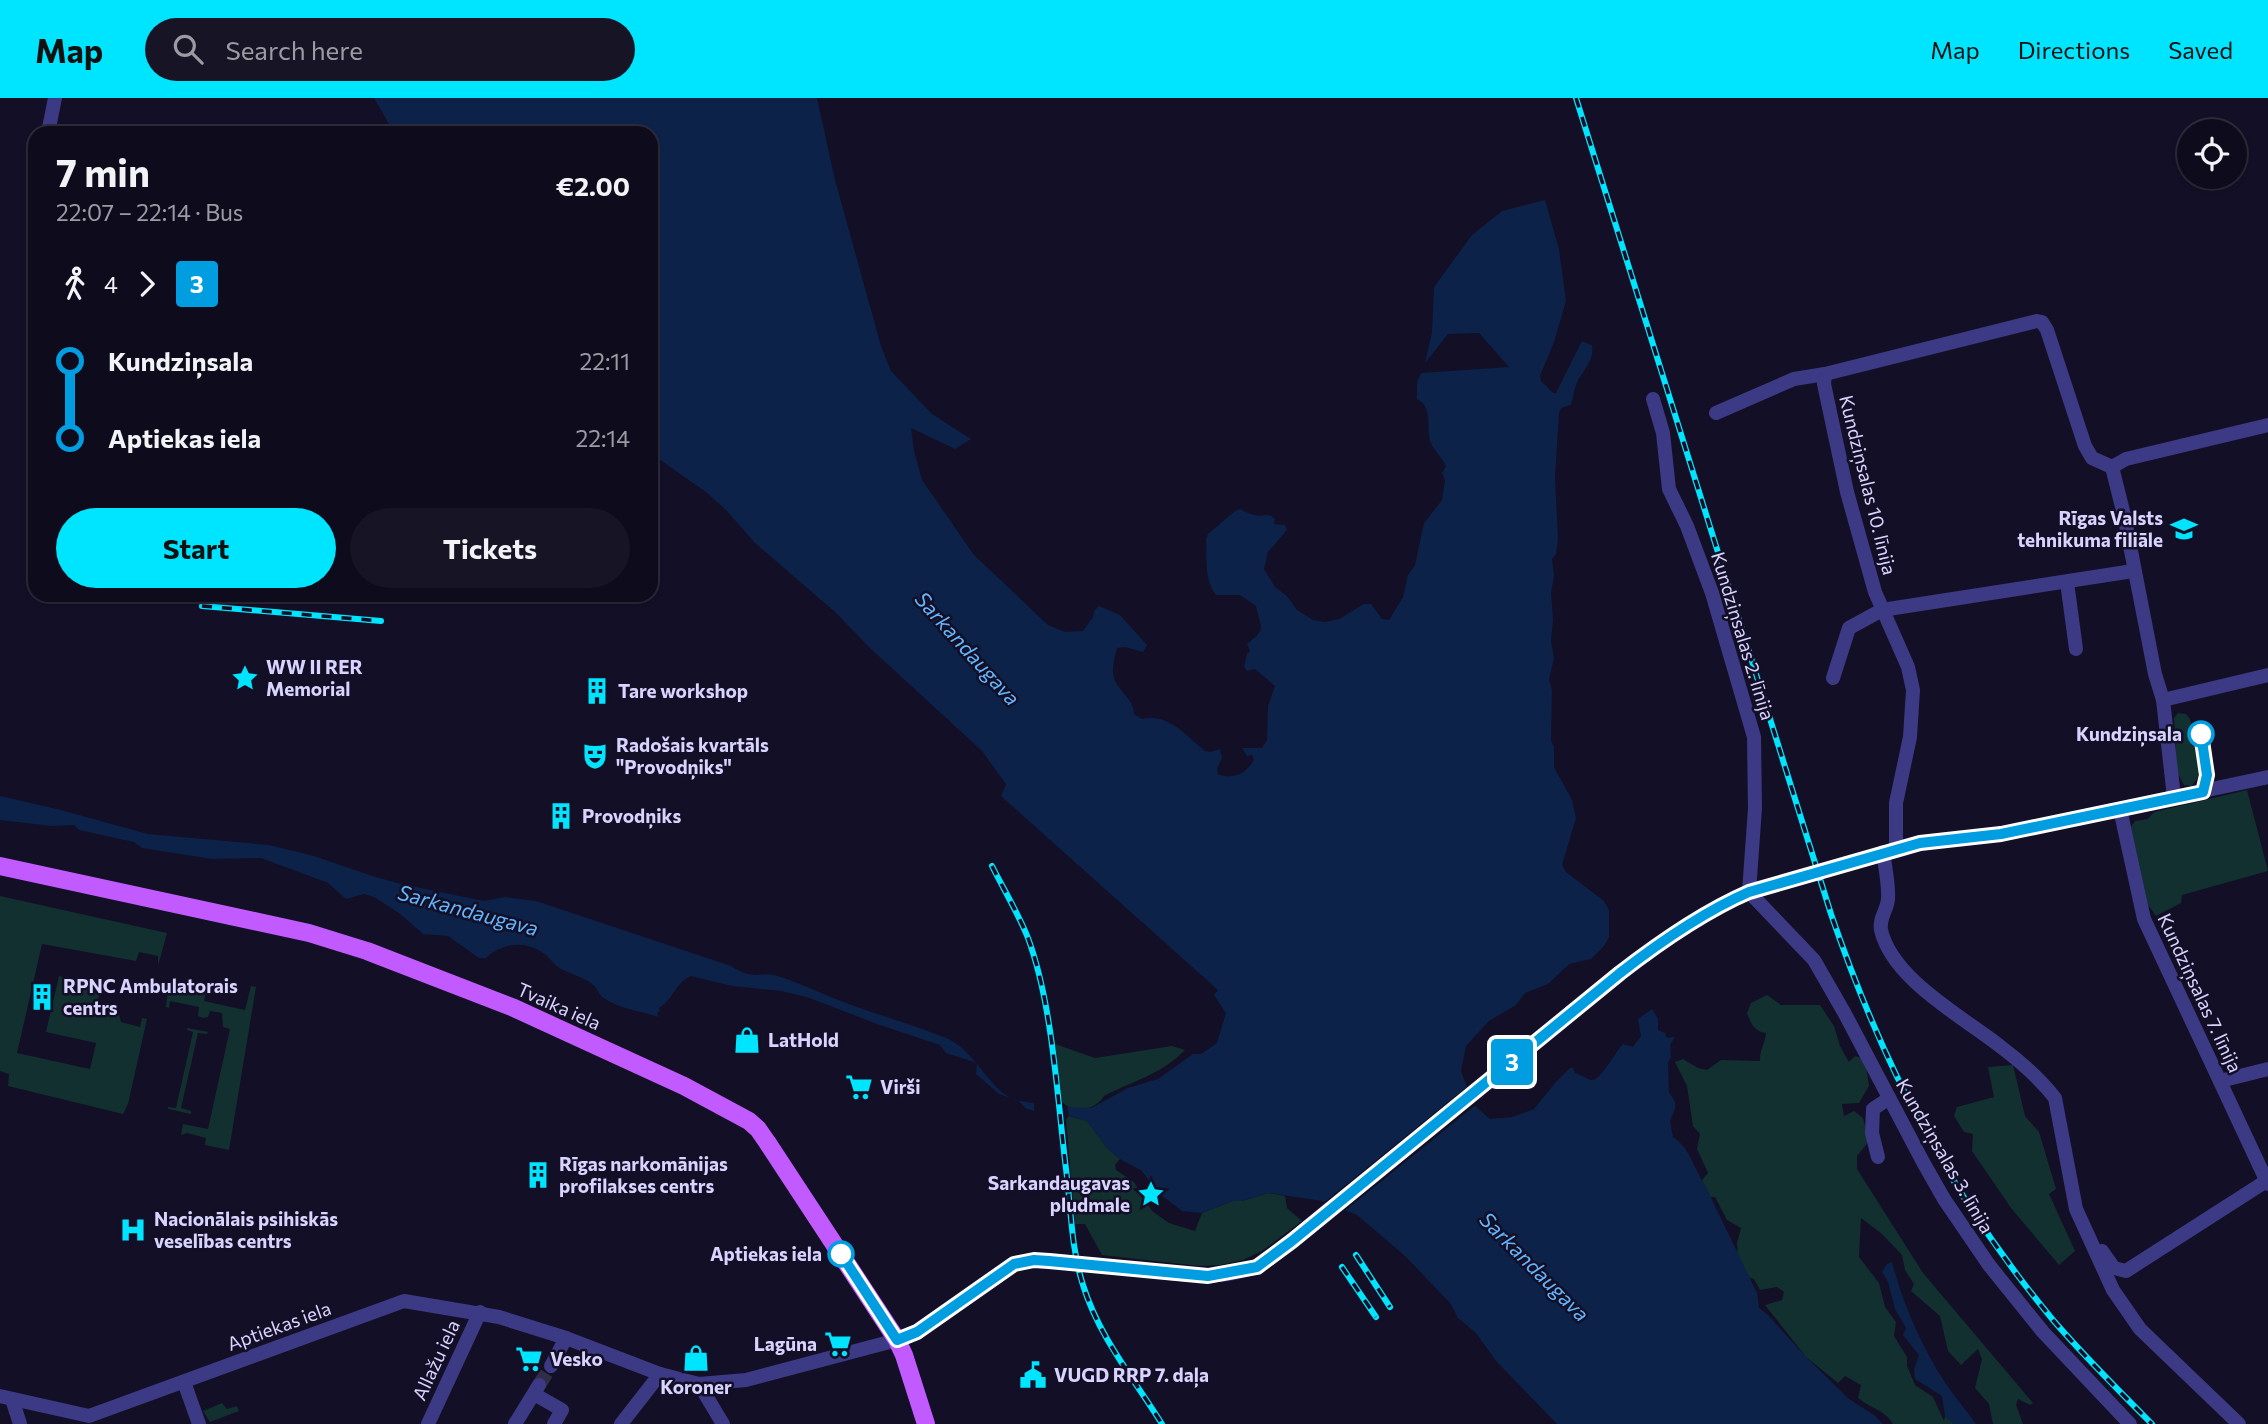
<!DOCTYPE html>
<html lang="en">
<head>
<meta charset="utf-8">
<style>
  :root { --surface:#0e0b1c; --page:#171425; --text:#f1f3f6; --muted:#9b9ba3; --line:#2e2b3b; --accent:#00e5ff }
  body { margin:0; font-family:Commissioner,sans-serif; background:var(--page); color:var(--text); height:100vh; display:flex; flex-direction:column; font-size:26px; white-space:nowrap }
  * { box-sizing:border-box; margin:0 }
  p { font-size:23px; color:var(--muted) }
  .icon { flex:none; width:38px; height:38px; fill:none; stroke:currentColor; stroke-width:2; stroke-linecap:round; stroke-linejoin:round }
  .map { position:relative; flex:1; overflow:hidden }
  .side { position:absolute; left:28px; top:28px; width:630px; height:476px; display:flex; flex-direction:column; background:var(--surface); border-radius:21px; box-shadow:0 2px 5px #0004,0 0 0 2px var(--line) }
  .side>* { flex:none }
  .badge { padding:0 14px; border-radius:5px; font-size:24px; line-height:46px }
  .tools { position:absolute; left:2177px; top:21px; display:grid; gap:14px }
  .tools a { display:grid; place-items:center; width:70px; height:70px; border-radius:50%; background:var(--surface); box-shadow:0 2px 5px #0004,0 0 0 2px var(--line); font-size:35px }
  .map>.badge { position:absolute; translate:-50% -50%; box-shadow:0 0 0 4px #fff }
  .legs { display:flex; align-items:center; gap:10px; height:77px; padding:0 28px; font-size:23px }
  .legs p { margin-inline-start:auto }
  .head { display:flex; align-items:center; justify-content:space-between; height:119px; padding:0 28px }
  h1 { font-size:38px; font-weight:700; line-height:52px }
  .action { display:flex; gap:14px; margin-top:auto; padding:14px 28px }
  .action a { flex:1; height:80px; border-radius:42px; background:var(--accent); color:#111; font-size:28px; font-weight:700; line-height:80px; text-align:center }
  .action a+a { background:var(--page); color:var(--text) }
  ul { padding:0 28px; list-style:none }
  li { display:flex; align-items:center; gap:24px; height:77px; font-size:26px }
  li i { display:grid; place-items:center; width:10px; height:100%; margin:0 9px; background:currentColor }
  li i::after { content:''; width:18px; height:18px; margin:-9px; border:5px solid; border-radius:50%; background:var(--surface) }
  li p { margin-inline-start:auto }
  li:first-child i { background:linear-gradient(#0000 50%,currentColor 0) }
  li:last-child i { background:linear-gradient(currentColor 50%,#0000 0) }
  header { display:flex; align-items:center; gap:42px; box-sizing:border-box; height:98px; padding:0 35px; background:var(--accent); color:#111 }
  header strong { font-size:33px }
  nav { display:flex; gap:38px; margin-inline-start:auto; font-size:24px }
  .search { width:490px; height:63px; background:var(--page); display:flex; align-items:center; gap:18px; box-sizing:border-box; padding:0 24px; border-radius:38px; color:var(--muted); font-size:26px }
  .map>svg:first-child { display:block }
  .green { fill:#12302f }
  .water { fill:#0c2248 }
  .pier { fill:#130f26 }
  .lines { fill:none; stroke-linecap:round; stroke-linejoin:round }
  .minor-tunnel { stroke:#312d47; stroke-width:14; stroke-dasharray:14 7; stroke-linecap:butt }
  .minor { stroke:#3d3a85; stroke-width:14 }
  .major { stroke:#c25bff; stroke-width:18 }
  .rail-casing { stroke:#00e5ff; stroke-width:6 }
  .rail { stroke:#130f26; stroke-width:3.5; stroke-dasharray:10; stroke-linecap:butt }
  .line-1-casing { stroke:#fff; stroke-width:16 }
  .line-1 { stroke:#009de0; stroke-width:10 }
  .stop-1-dot { fill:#fff; stroke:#009de0; stroke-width:3.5 }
  .labels { text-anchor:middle; stroke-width:5; stroke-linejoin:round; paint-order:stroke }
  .street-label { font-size:19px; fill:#d9d4ff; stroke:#130f26 }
  .poi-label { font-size:19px; font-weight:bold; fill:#d9d4ff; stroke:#130f26; text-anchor:start }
  .stop-label { font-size:19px; font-weight:bold; fill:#d9d4ff; stroke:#130f26; text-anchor:end }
  .water-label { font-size:21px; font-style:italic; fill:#62b6ff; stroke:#130f26 }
</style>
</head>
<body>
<header>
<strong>Map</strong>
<div class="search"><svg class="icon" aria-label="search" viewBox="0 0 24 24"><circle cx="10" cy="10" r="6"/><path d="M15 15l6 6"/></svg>Search here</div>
<nav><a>Map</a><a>Directions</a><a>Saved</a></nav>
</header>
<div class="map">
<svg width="2268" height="1326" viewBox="0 0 2268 1326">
  <rect width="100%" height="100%" fill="#130f26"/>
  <!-- green -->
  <g class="green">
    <path d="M2178,615L2186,616L2190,621L2200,671L2198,679L2192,688L2184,687L2177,674L2174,620Z"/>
    <path d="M2247,692L2268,773L2182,797L2181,805L2156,818L2148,807L2131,729L2135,723L2148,721L2154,714Z"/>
    <path d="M0,798L167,835L158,868V858L139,854L136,863L42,846L17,955L90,971L96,945L46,934L59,878L101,888L96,911L119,916L121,924L140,929L142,920L147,921L128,1006L123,1016L8,988L9,976L0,973Z"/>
    <path d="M172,882L176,883L175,891L192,895L195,886L207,889L204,903L245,912L251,888L256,889L229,1052L205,1047L206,1040L187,1035L181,1037L183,1026L208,1031L230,931L223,929L222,915L210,913L208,919L203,920L198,918L199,909L170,903L169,910L166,909L169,885Z"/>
    <path d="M1767,897L1781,907H1820L1834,928L1840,948L1849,964L1855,958L1865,961L1869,988L1859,1005L1842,1006L1844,1018L1854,1013L1863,1020L1869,1043L1857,1058V1071L1923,1175L2033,1305L2030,1307L2018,1301L2016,1307L2023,1326H1993L1989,1306L1975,1290L1982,1261L1978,1251L1961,1267L1948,1253L1940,1218L1911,1193L1914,1186L1905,1172L1902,1157L1882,1136L1861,1120L1859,1159L1879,1185L1885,1209L1896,1224L1894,1238L1907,1259V1268L1915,1287L1933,1299L1944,1323L1945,1318L1954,1326H1893C1885,1312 1870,1310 1858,1300L1861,1287L1845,1278L1838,1285L1806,1259L1765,1207L1782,1202L1784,1194L1777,1189L1760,1192L1754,1181L1739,1177L1737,1145L1741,1130L1727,1122L1715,1099H1705L1698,1087L1708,1075L1697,1051L1700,1036L1693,1028L1687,988L1675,964L1683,961L1698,970L1707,972L1721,962L1760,963C1760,950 1765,947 1766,935C1754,933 1751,926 1747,915L1751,905Z"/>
    <path d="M187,930L208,934L207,936L198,935L181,1010L191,1013V1016L168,1011V1009L176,1010L193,934L187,932Z"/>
    <path d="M1055,946L1095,960L1172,948L1185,952C1162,976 1133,983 1104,998C1096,1012 1074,1016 1062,1004Z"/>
    <path d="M2013,967L2025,1018L2039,1034L2056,1091L2049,1096L2075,1153L2059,1167L2011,1110L1972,1053L1973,1036L1964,1034L1954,1018L1957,1009L1994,999L1988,969Z"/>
    <path d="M1069,1018L1087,1023L1107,1050L1120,1061L1115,1067L1116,1072L1134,1084L1152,1113L1169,1125L1195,1133L1202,1115L1233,1103H1242L1268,1095L1285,1098L1287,1110L1302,1123L1262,1153L1243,1162L1220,1167L1199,1168L1102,1157L1085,1126H1075L1066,1021Z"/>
    <path d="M222,1305L227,1311L237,1308L239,1313L210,1324L203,1313Z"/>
  </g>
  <!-- water -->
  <g class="water">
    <path d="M374,0H817L835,82L881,248L891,273L932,316L971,341L955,351L911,330L914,353L922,382L974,457L1048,527L1065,534L1083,533L1093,519L1094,513L1099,508L1120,517L1147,547L1143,554L1125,549L1117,550C1115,560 1111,570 1114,580C1118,593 1134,601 1134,616L1142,621C1169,615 1185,637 1205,653L1210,654L1220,651L1222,660L1217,671L1218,676C1233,682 1246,676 1254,662L1252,657L1247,658L1242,650H1262L1267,642L1268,608L1275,588L1255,571L1247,573L1244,569L1247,556L1250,553L1247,546C1267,530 1261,532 1256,508L1240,497H1216C1204,482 1207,459 1206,441L1208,436L1235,413L1240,411C1244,413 1250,416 1255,417C1263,420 1267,413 1275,421L1274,426L1285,427L1287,432L1268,454L1264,471L1275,489L1287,498L1297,512L1313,522L1325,524L1339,521L1364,506H1371L1382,521L1389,522L1403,499L1408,477L1415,467L1424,425L1442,402L1445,382L1442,375L1446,368C1442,359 1433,352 1430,343C1426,327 1433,309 1417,301V284L1421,275L1509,269L1479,235L1448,236L1425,265L1432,234L1434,189L1472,137L1502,113L1545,102L1559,151L1566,203L1554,244L1540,278L1541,283L1553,295H1556L1582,243L1592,247C1595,261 1583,273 1577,284C1574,291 1573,300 1571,307L1561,310L1559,315L1555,379L1558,441L1556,456L1552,461L1554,478L1551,495L1553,522L1551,543L1554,560L1549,582L1552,592L1551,642L1554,649V669L1572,702L1576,720L1562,767L1566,774L1604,803L1609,812V839L1604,848L1591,861L1569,866L1548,886L1525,895L1516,907L1489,923L1466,948L1461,973L1474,1007L1490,1021L1512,1019L1534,1011L1555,985L1570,970H1573L1575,975C1580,976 1588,982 1592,982C1600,983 1617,952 1623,946L1633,949L1641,938L1638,921L1652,911L1658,921V932L1665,935L1667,940L1675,939L1670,947L1671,959L1668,965L1669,994L1675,1004V1011L1670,1023L1673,1039C1690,1050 1693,1069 1704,1085L1757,1195L1759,1210L1767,1216L1806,1259L1849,1301L1874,1317L1883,1326H1557L1496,1263L1476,1235L1458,1220L1451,1206L1404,1157L1357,1117L1322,1103L1268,1095L1241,1103H1233L1202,1115L1182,1113L1157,1094L1142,1073L1120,1061L1107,1050L1087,1023L1069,1018L1067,1009L1091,1010L1128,990L1158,981L1193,956H1201L1217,945L1226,915L1214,897L1218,892L1001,698L1006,686L982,653L870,550L835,514L754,444L726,412L706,394L656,359L655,355L651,353V35H394Z"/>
    <path d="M0,698L57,711L148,736L269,747L314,758L372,778L401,786L484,803L505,799L536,803L731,868C755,884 760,872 781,879C803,886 824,897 846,905C879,917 914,927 946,940C975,952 987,989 1013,1001C1018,1003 1028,1004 1034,1005V1013L1025,1010L1019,1003L999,996L976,976L977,967L974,964L946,955L940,947L877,926L807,899L781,893L732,888L691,878C675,885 673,902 659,910L660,913L657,915L659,919C641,913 618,911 602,899C598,895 597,889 592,886C583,878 568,876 558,869C553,865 550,861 546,857C527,842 503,844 486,860H479L448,838L423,836L399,815L374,799L364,796L346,801L328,785L261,760L212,761L142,750L134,744L79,732L74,727L52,728L0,722Z"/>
    <path d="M1892,1164C1903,1206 1922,1250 1946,1286C1955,1299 1966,1312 1976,1326H1954L1945,1318L1942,1298L1915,1281L1914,1272L1919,1257L1903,1237L1906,1230L1895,1211L1888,1184L1882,1174L1887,1166Z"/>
  </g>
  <!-- pier -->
  <path class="pier" d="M1469,987L1477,1006L1342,1115L1321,1107Z"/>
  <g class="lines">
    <!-- minor-tunnel -->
    <path class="minor-tunnel" d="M539,1287L551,1268"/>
    <!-- minor -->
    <g class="minor">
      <path d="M48,35L55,0"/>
      <path d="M1825,276L1824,286L1847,394L1875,494L1908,569L1913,592L1910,639L1896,705V750"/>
      <path d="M1653,301L1663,335L1669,391L1687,428L1712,495L1754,639L1755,710L1749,794"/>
      <path d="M1716,315L1794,281L1825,276L2037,223L2042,224L2047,232L2085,348L2092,360L2112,369"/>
      <path d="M2112,369L2124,417L2155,576L2163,602L2174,699"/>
      <path d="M2112,369L2126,361L2268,327"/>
      <path d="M2067,484L2076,551"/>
      <path d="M1833,580L1849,530L1882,512L2133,473"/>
      <path d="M2163,602L2268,577"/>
      <path d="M2120,711L2144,821L2268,1086"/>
      <path d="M1883,754C1885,769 1889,786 1888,801C1887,813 1879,819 1881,832C1892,881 1963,919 2001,949C2021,964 2040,981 2055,1000L2076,1111L2113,1192L2140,1231L2239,1326"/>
      <path d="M1749,794L1814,862L1845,916L1923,1064L1944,1101L1989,1167L2043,1234L2130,1326"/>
      <path d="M2220,983L2268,971"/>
      <path d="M1878,1059L1872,1035L1873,1011L1888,1001"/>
      <path d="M2102,1153L2114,1170L2126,1173L2268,1082"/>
      <path d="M551,1268L566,1240"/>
      <path d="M184,1284L199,1326"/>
      <path d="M699,1286L723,1326"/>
      <path d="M534,1296L562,1312L554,1326"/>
      <path d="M0,1298L89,1318L404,1203L499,1219L566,1240L660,1276L699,1286L746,1282L897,1242L917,1234L1014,1166L1034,1162H1049C1080,1165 1110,1169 1141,1172C1187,1177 1237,1187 1276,1156L1620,875C1660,845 1703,815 1749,794L1920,745L2001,736L2268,679"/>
      <path d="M12,1301L20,1326"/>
      <path d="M428,1326L480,1214"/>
      <path d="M515,1326L539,1287"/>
      <path d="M621,1326L660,1276"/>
    </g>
    <!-- major -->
    <path class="major" d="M0,768L309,835L367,853L514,910L684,988L749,1023L758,1031L767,1044L897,1242L904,1257L926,1326"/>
    <defs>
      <g id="rail">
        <path d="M1576,0L1831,816C1883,968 1950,1098 2053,1222C2084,1258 2118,1292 2152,1326"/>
        <path d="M202,508L381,523"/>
        <path d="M992,768C1004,792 1018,815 1028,840C1053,908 1057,999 1066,1071C1071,1110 1071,1150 1083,1187C1099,1239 1134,1281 1162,1326"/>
        <path d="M1356,1157L1390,1209"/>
        <path d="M1342,1169L1376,1219"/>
      </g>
    </defs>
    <!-- rail casing -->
    <use href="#rail" class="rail-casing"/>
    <!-- rail -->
    <use href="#rail" class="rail"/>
  </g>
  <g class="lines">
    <defs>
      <path id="line-1" d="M841,1156L897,1242L917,1234L1014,1166L1034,1162L1049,1163L1208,1178L1257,1169L1292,1143L1620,875C1660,844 1703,814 1749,794L1920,745L2001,736L2203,694L2207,677L2201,636"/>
    </defs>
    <!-- line-1 casing -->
    <use href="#line-1" class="line-1-casing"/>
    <!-- line-1 -->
    <use href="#line-1" class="line-1"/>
  </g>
  <!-- icons -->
  <defs>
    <symbol id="university-bare" viewBox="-9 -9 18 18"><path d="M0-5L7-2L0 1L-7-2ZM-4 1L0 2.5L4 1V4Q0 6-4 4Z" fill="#00e5ff" stroke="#130f26" stroke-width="2.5" paint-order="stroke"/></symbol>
    <symbol id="sight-bare" viewBox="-9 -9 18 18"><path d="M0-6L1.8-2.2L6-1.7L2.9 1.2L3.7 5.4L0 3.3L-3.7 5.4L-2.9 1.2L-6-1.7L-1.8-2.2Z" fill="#00e5ff" stroke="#130f26" stroke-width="2.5" paint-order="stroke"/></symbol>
    <symbol id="building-bare" viewBox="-9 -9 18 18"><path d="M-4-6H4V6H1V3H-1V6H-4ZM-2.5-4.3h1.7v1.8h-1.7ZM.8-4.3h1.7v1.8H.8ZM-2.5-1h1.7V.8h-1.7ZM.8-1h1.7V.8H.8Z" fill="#00e5ff" stroke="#130f26" stroke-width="2.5" paint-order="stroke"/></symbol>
    <symbol id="theatre-bare" viewBox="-9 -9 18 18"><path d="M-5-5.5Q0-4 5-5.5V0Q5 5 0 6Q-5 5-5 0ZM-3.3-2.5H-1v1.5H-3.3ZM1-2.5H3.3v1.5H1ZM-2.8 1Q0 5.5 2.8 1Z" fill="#00e5ff" stroke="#130f26" stroke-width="2.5" paint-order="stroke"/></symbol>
    <symbol id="shop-bare" viewBox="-9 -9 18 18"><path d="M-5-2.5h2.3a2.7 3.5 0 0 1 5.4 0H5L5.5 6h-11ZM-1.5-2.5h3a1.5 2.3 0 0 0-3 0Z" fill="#00e5ff" stroke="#130f26" stroke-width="2.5" paint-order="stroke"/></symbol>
    <symbol id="supermarket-bare" viewBox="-9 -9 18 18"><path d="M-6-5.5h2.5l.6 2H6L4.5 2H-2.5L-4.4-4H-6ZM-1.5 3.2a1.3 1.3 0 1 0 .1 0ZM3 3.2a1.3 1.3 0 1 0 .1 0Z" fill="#00e5ff" stroke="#130f26" stroke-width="2.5" paint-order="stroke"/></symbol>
    <symbol id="hospital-bare" viewBox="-9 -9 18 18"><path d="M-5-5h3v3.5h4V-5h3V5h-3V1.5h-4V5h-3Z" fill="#00e5ff" stroke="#130f26" stroke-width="2.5" paint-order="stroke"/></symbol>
    <symbol id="civic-bare" viewBox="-9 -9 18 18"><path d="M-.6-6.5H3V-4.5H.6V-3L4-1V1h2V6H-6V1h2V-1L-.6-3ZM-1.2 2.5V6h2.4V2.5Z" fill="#00e5ff" stroke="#130f26" stroke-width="2.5" paint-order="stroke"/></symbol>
  </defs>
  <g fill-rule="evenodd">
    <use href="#university-bare" x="2165" y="412" width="38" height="38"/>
    <use href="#sight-bare" x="226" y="561" width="38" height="38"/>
    <use href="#building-bare" x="578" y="574" width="38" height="38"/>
    <use href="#theatre-bare" x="576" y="639" width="38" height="38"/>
    <use href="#building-bare" x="542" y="699" width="38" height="38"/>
    <use href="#building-bare" x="23" y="880" width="38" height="38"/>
    <use href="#shop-bare" x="728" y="923" width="38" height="38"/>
    <use href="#supermarket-bare" x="840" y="970" width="38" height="38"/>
    <use href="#building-bare" x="519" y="1058" width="38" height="38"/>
    <use href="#sight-bare" x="1132" y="1077" width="38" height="38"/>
    <use href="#hospital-bare" x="114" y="1113" width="38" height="38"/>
    <use href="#supermarket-bare" x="819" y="1227" width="38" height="38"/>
    <use href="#shop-bare" x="677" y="1241" width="38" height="38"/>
    <use href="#supermarket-bare" x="510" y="1242" width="38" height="38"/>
    <use href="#civic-bare" x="1014" y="1258" width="38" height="38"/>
  </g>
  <!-- markers -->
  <g class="stop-1-dot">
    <circle cx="2201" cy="636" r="12"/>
    <circle cx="841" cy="1156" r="12"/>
  </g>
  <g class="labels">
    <!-- street labels -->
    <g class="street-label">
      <text transform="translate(1868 387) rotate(76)" y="7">Kundziņsalas 10. līnija</text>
      <text transform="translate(1743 538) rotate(73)" y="7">Kundziņsalas 2. līnija</text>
      <text transform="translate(2200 895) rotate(65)" y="7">Kundziņsalas 7. līnija</text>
      <text transform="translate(559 908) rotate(24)" y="7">Tvaika iela</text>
      <text transform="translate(1945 1058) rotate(60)" y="7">Kundziņsalas 3. līnija</text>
      <text transform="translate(279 1228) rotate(-20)" y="7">Aptiekas iela</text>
      <text transform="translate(436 1262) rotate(-65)" y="7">Allažu iela</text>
    </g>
    <!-- poi labels -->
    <g class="poi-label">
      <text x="2163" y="427" text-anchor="end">Rīgas Valsts<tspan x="2163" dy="22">tehnikuma filiāle</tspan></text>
      <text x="266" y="576">WW II RER<tspan x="266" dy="22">Memorial</tspan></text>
      <text x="618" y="600">Tare workshop</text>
      <text x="616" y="654">Radošais kvartāls<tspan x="616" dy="22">"Provodņiks"</tspan></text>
      <text x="582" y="725">Provodņiks</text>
      <text x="63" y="895">RPNC Ambulatorais<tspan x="63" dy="22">centrs</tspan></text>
      <text x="768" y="949">LatHold</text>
      <text x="880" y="996">Virši</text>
      <text x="559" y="1073">Rīgas narkomānijas<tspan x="559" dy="22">profilakses centrs</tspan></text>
      <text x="1130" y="1092" text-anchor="end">Sarkandaugavas<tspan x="1130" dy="22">pludmale</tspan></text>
      <text x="154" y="1128">Nacionālais psihiskās<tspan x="154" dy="22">veselības centrs</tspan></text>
      <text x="817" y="1253" text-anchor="end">Lagūna</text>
      <text x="550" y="1268">Vesko</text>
      <text x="1054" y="1284">VUGD RRP 7. daļa</text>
      <text x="696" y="1296" text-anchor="middle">Koroner</text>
    </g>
    <!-- stop labels -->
    <g class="stop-label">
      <text x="2182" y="643">Kundziņsala</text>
      <text x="822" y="1163">Aptiekas iela</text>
    </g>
    <!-- water labels -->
    <g class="water-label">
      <text transform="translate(967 551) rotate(48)" y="7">Sarkandaugava</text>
      <text transform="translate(468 813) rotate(15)" y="7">Sarkandaugava</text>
      <text transform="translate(1534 1169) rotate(45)" y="7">Sarkandaugava</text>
    </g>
  </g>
</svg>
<div class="tools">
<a><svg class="icon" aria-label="locate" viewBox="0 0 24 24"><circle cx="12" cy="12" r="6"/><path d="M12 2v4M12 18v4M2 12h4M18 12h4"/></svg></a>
</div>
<b class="badge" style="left:1512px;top:964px;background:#009de0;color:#fff">3</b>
<section class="side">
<div class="head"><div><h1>7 min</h1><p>22:07 – 22:14 · Bus</p></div><b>€2.00</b></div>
<div class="legs"><svg class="icon" aria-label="walk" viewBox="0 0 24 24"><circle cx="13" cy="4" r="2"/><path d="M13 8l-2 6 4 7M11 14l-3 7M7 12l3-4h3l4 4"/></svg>4<svg class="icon" aria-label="forward" viewBox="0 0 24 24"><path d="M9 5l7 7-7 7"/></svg><b class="badge" style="background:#009de0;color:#fff">3</b></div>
<ul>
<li><i style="color:#009de0"></i><b>Kundziņsala</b><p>22:11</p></li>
<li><i style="color:#009de0"></i><b>Aptiekas iela</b><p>22:14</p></li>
</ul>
<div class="action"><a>Start</a><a>Tickets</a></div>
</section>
</div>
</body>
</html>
